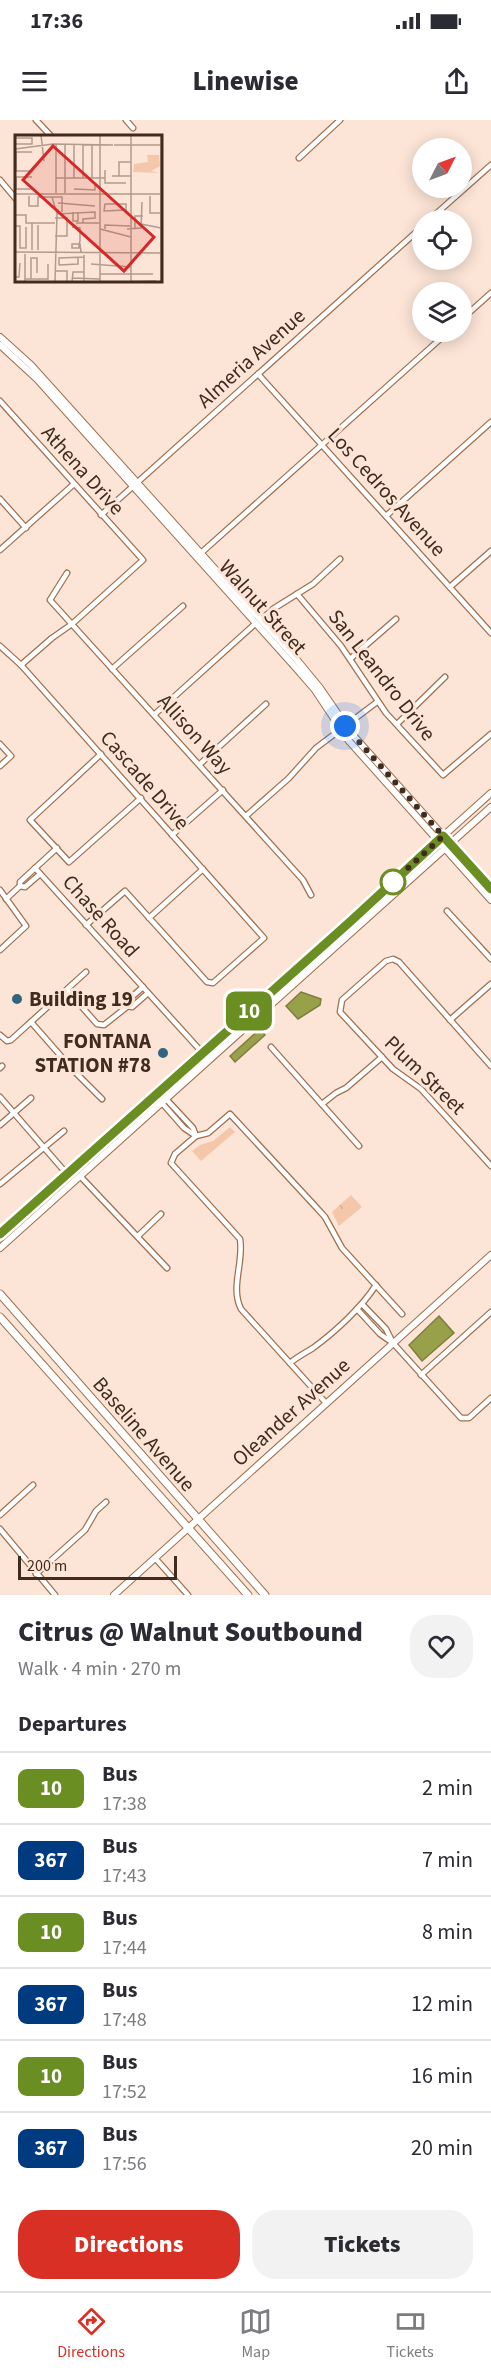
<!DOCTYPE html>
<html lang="en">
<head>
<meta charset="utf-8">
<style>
  :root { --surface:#fff; --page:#f2f2f3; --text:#2b2b33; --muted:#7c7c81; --line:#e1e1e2; --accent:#d93025 }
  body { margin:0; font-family:"Source Sans 3",sans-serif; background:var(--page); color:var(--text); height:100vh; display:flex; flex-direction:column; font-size:22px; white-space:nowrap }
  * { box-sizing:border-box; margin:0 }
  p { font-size:20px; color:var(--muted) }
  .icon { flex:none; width:33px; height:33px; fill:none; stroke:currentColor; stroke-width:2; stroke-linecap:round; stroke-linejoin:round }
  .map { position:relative; height:1475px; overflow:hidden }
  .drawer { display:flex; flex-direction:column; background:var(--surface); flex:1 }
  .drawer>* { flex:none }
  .badge { padding:0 12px; border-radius:9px; font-size:21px; line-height:39px }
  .needle { width:39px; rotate:48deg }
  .controls { position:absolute; left:412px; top:18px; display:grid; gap:12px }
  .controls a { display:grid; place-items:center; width:60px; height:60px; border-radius:50%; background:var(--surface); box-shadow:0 3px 15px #0003; font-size:30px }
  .scale { position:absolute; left:18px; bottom:15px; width:159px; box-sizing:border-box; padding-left:6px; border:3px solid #402b1d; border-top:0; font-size:16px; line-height:21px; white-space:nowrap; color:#402b1d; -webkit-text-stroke:4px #fce5d7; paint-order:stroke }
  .you { position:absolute; width:30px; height:30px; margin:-15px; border:4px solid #fff; border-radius:50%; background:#1a73e8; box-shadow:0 0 0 9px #1a73e833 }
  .map>.badge { position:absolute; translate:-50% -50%; box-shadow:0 0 0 3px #fff }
  h2 { padding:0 18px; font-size:22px; line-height:54px }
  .round { display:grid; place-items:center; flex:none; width:63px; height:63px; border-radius:24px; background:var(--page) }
  .head { display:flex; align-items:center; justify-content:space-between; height:102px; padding:0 18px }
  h1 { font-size:28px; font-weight:800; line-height:45px }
  .button { display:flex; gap:12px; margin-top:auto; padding:12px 18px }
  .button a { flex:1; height:69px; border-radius:24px; background:var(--accent); color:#fff; font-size:24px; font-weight:800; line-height:69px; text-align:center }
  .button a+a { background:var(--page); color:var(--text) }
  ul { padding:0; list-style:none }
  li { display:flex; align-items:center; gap:18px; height:72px; padding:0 18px; border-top:2px solid var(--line) }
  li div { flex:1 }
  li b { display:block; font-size:22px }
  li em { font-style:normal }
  li .badge { min-width:66px; font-weight:700; text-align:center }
  .status { display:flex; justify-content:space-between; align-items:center; height:42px; padding:0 30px; background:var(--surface); direction:ltr }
  .status svg { height:16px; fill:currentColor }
  header { display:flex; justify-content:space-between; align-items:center; height:78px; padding:0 18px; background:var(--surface); font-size:27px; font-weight:800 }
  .tab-bar { display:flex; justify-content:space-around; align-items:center; height:84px; border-top:2px solid var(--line); background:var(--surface); font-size:16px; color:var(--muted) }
  .tab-bar a { display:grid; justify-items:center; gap:3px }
  .tab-bar .active { color:var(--accent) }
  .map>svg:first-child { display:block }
  .forest { fill:url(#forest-crowns) }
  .water { fill:#98a14a; stroke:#7e7e3c; stroke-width:1.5 }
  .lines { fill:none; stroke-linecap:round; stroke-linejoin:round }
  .street-casing { stroke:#a16f4e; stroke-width:7 }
  .secondary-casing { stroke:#a16f4e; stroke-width:8 }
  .primary-casing { stroke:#a16f4e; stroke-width:9 }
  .street { stroke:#fff; stroke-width:4.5 }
  .secondary { stroke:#fff; stroke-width:6 }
  .primary { stroke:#fff; stroke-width:7 }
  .line-casing { stroke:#fff; stroke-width:14 }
  .line { stroke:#6b8e23; stroke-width:9 }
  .walk { stroke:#402b1d; stroke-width:6; stroke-dasharray:0 10.8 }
  .stop-dot { fill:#fff; stroke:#6b8e23; stroke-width:3 }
  .poi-dot { fill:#306581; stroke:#fce5d7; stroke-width:2 }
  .labels { text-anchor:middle; stroke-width:6; stroke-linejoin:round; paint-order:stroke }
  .street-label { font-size:21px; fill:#402b1d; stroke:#fce5d7 }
  .poi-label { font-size:21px; font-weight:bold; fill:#402b1d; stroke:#fce5d7; text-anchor:start }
  .inset-road { fill:none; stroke:#b19b8d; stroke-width:1.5 }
  .view { fill:#d62828; fill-opacity:0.15; stroke:#d62828; stroke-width:3 }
  .inset-edge { fill:none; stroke:#402b1d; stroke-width:3 }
</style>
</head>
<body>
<div class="status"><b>17:36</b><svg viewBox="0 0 49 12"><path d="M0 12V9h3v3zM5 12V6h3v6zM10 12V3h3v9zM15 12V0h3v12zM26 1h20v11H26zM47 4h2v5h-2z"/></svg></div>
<header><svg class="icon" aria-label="menu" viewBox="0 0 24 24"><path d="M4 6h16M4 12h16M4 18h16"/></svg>Linewise<svg class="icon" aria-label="share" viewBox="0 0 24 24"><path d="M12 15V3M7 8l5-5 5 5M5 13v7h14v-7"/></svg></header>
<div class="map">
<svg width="491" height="1475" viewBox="0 0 491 1475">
  <defs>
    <pattern id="forest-crowns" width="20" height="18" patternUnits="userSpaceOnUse" patternTransform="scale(1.5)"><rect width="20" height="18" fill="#f5c7aa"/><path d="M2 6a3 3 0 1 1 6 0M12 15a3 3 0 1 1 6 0" fill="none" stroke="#d3ab92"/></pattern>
  </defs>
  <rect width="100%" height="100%" fill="#fce5d7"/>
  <!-- forest -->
  <g class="forest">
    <path d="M230,1007L235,1012L201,1041L192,1031L200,1025L213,1021Z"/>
    <path d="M351,1075L362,1087L339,1106L332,1092Z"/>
  </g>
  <!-- water -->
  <g class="water">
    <path d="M301,872L321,879L320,885L298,899L286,886Z"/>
    <path d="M260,909L265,915L235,942L230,936Z"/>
    <path d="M439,1196L454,1213L422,1241L409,1225Z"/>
  </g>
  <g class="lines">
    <defs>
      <g id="street">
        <path d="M36,0L51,16"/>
        <path d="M126,0L133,8"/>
        <path d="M299,38L340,0"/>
        <path d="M0,60L16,79"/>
        <path d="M429,100L491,45"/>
        <path d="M462,199L491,173"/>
        <path d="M258,254L491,513"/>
        <path d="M0,281L143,440L72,504L52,518L21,545"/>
        <path d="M0,379L26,408"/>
        <path d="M101,395L423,106"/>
        <path d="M386,396L491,302"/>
        <path d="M0,430L74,364"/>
        <path d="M201,433L448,212"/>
        <path d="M67,453L50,480L303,760L311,775"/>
        <path d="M450,467L491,431"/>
        <path d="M297,474L341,526L386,593L443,655L491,614"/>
        <path d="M261,500L273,489L313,464L340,439"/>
        <path d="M0,526L21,545L264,818L213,863L207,862L125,771L86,805"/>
        <path d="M350,539L396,499"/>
        <path d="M112,549L183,486"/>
        <path d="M155,594L256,503"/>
        <path d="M397,604L445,557"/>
        <path d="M0,624L11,636L0,646"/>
        <path d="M101,634L30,700L69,742L141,678"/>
        <path d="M200,644L266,584"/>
        <path d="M246,696L289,658L316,628L377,582"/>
        <path d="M172,715L223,670"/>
        <path d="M35,748L209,940"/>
        <path d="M20,766V762L57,728"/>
        <path d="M0,770L26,806L0,830"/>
        <path d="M6,779L20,766L25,767L40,754"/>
        <path d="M447,791L491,839"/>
        <path d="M149,798L203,749"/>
        <path d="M67,870L97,904L104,905L128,886L132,887L148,873"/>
        <path d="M128,886L127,881L143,867"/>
        <path d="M450,900L491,864"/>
        <path d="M31,902L74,951L102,979"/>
        <path d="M0,915L7,921L11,920L86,852"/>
        <path d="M271,927L359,1026"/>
        <path d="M491,946L399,842L393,839L386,841L342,880L340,892L393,949L421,969L491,1046"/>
        <path d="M0,948L2,946"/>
        <path d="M0,977L67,1054"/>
        <path d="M166,979L193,1008L196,1016"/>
        <path d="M162,983L184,1008L196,1016"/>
        <path d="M322,984L336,973L346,968L382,937"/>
        <path d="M0,1005L31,978"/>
        <path d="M80,1056L167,1148"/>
        <path d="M0,1064L64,1011"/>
        <path d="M138,1116L161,1094"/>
        <path d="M362,1184L386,1209L392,1221"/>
        <path d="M357,1189L380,1214L393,1223L461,1298H469L491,1278"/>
        <path d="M290,1243C297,1237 305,1233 313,1228C335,1212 362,1187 376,1165"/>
        <path d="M421,1255L491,1192"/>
        <path d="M326,1283L241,1189C230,1167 244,1143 240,1119L171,1043L175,1034L196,1016L208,1013L230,994L315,1086L325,1097L342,1128L402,1194"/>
        <path d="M0,1395L33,1365"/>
        <path d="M0,1409L55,1475"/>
        <path d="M155,1438L188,1475"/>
        <path d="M36,1454L85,1410L96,1391L106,1382"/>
      </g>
      <g id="secondary">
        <path d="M0,217L31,245L297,540L320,568L351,613L491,769"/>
        <path d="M0,225L37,259L296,548L315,570L349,621L491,780"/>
        <path d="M0,1114L491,673"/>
        <path d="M0,1128L491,687"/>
        <path d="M114,1475L491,1135"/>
      </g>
      <g id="primary">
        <path d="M0,1174L265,1475"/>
        <path d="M0,1197L248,1475"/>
      </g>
    </defs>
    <!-- street casing -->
    <use href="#street" class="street-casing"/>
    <!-- secondary casing -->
    <use href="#secondary" class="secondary-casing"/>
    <!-- primary casing -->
    <use href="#primary" class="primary-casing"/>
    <!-- street -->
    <use href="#street" class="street"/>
    <!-- secondary -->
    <use href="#secondary" class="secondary"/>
    <!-- primary -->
    <use href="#primary" class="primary"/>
  </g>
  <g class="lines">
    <defs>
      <path id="line" d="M0,1114L352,800L443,716L491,769"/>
    </defs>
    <!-- line casing -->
    <use href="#line" class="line-casing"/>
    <!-- line -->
    <use href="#line" class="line"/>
    <!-- walk -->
    <path class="walk" d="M345,606L443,716L393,762"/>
  </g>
  <!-- markers -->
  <circle class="stop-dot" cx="393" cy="762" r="12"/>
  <g class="poi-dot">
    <circle cx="17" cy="879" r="6"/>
    <circle cx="163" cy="933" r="6"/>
  </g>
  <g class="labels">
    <!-- street labels -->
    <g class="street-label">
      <text transform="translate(251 238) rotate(-42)" y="7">Almeria Avenue</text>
      <text transform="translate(83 350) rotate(48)" y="7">Athena Drive</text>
      <text transform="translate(387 372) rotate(48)" y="7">Los Cedros Avenue</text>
      <text transform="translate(263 487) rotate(48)" y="7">Walnut Street</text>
      <text transform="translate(382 555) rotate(52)" y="7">San Leandro Drive</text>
      <text transform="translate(195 614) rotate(48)" y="7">Allison Way</text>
      <text transform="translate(145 660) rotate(49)" y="7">Cascade Drive</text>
      <text transform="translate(101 796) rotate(48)" y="7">Chase Road</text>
      <text transform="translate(425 955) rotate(44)" y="7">Plum Street</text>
      <text transform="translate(291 1292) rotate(-42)" y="7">Oleander Avenue</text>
      <text transform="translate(144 1314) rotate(49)" y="7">Baseline Avenue</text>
    </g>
    <!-- poi labels -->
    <g class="poi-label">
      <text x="29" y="886">Building 19</text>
      <text x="151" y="928" text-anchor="end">FONTANA<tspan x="151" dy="24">STATION #78</tspan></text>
    </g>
  </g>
  <!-- overview -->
  <g transform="translate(15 15)">
    <rect width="147" height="147" fill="#fce5d7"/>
    <path d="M132,20H144L145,31L136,36L145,38L118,37L119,29L133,27Z" fill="#f5c7aa"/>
    <path class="inset-road" d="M26,0L29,26M116,0V147M0,3H17V9H0M59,9V43M99,10H147M0,14L38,9L98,10M90,35V48H111M17,36H1V17H17M97,41H116M104,41V27H116M17,42H1V54H17M41,43H90M68,43V9M77,43V9M59,54L80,55V48M41,58V9M50,58V9M0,59H147M14,61V71H23V62H47V77M135,61V78H146M37,62L42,79L40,147M43,68L80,71M111,69V75L89,76L90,69ZM58,77V86H63V77M42,79L80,77V83L68,84V88M0,80H11V88H40M17,88V115M61,88H85M126,89L146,93M0,91H5V113H11V92M57,92L65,93V106L64,109V113H57V109H65L66,117M120,93V81H128M85,94L116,102M90,94V90L115,91M112,94L126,93L127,67M40,101H52V83H40M23,115V90M0,117L147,118M76,129L116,132M44,130V123L69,122M44,130L63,129V123M40,136H52V147M85,139H138M0,142H4L5,128M57,143L85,144M10,144H33V129M16,144V123H22V138M10,147V119M57,147L58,137H69M69,147V120M85,147V0M104,147L141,146M146,147V0"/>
    <path class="view" d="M38,11L139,102L109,136L8,45Z"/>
    <rect width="147" height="147" class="inset-edge"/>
  </g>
</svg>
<div class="controls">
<a><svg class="needle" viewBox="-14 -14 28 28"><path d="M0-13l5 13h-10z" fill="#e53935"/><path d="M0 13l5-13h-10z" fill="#7c7c81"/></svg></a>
<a><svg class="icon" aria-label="locate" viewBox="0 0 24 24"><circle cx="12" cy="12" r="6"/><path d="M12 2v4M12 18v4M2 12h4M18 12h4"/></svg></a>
<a><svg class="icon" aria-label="layers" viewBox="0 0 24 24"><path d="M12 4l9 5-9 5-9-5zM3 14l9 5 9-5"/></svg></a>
</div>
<div class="scale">200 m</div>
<div class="you" style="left:345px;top:606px"></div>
<b class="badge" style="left:249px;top:891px;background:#6b8e23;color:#fff">10</b>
</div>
<section class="drawer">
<div class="head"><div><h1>Citrus @ Walnut Soutbound</h1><p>Walk · 4 min · 270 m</p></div><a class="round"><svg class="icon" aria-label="heart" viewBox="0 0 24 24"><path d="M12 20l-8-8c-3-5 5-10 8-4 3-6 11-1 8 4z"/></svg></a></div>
<h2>Departures</h2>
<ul>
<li><span class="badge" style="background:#6b8e23;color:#fff">10</span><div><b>Bus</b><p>17:38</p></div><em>2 min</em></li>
<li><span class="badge" style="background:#003b80;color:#fff">367</span><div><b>Bus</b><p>17:43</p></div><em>7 min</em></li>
<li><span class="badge" style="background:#6b8e23;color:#fff">10</span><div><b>Bus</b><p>17:44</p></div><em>8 min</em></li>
<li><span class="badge" style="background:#003b80;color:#fff">367</span><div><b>Bus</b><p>17:48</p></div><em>12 min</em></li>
<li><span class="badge" style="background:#6b8e23;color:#fff">10</span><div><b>Bus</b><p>17:52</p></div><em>16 min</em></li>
<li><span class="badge" style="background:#003b80;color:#fff">367</span><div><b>Bus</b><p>17:56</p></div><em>20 min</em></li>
</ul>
<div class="button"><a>Directions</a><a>Tickets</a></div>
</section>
<nav class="tab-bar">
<a class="active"><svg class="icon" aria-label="directions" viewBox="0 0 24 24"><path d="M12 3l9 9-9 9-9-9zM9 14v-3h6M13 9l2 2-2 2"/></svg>Directions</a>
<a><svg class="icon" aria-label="map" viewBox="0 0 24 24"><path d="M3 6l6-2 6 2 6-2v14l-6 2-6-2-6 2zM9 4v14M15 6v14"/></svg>Map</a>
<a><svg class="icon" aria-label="tickets" viewBox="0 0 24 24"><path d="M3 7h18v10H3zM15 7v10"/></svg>Tickets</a>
</nav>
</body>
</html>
